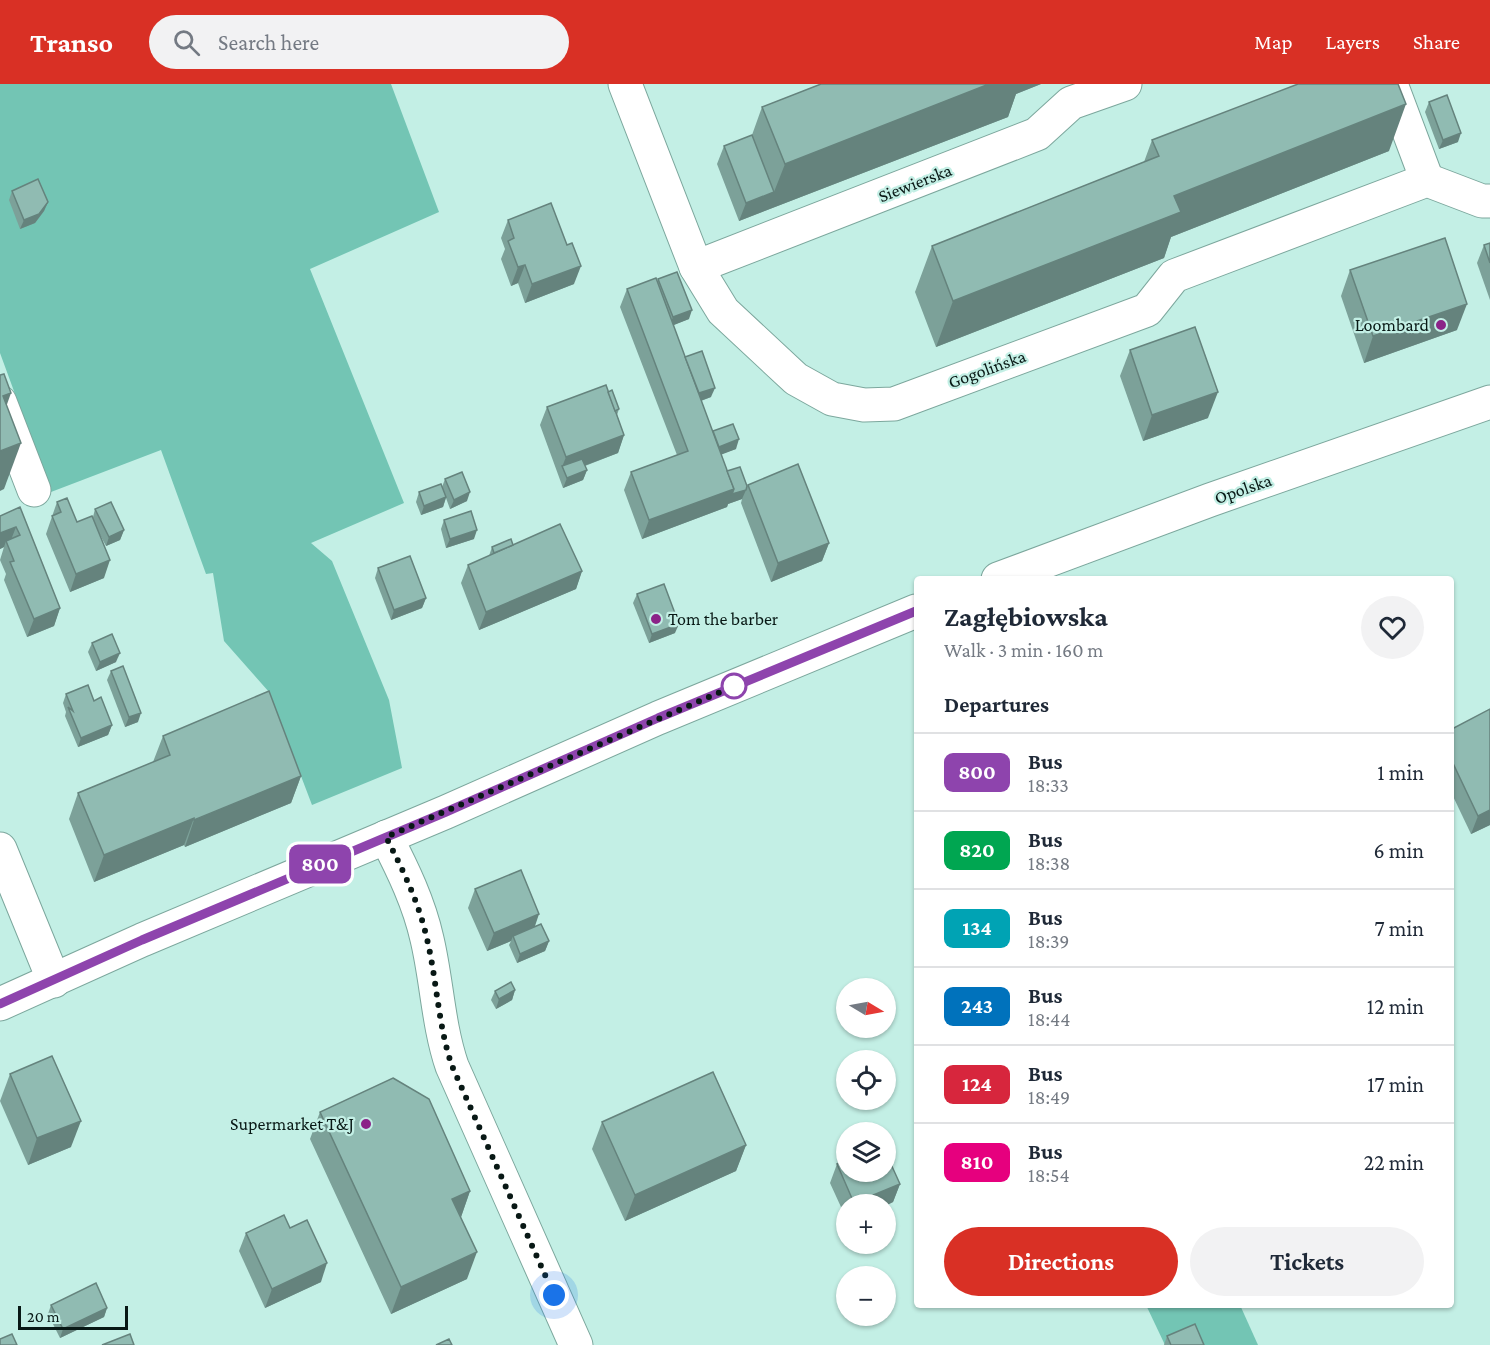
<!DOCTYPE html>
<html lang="en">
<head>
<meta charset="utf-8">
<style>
  :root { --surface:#fff; --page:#f2f2f3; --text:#1f2937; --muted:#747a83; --line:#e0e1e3; --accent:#d93025 }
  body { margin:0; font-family:"Crimson Pro",serif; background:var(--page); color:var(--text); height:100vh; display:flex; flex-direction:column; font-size:22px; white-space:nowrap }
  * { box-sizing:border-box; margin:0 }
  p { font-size:20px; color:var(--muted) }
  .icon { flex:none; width:33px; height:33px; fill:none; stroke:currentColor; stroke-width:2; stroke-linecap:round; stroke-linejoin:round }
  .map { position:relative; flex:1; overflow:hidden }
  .sheet { position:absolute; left:914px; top:492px; width:540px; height:732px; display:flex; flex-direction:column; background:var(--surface); border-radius:6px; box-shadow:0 2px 4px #0004 }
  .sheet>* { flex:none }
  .badge { padding:0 12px; border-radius:9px; font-size:21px; line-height:39px }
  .needle { width:39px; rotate:100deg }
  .tools { position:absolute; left:836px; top:894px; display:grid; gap:12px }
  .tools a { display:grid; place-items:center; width:60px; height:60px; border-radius:50%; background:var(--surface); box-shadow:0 2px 4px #0004; font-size:30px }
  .scale { position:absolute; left:18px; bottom:15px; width:110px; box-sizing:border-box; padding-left:6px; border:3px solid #081815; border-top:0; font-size:16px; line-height:21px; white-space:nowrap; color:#081815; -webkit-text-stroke:4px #c3efe5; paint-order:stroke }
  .you { position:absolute; width:30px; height:30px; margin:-15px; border:4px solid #fff; border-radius:50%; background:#1a73e8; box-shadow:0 0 0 9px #1a73e833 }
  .map>.badge { position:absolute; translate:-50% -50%; box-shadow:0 0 0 3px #fff }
  h2 { padding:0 30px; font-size:22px; line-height:54px }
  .round { display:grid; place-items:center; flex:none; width:63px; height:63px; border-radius:32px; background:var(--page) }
  .summary { display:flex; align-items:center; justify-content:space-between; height:102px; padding:0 30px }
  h1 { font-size:28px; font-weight:700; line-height:45px }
  .primary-button { display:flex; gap:12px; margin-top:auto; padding:12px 30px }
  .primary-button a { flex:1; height:69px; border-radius:36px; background:var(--accent); color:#fff; font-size:24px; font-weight:700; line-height:69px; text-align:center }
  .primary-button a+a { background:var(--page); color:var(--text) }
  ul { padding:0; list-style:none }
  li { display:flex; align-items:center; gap:18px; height:78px; padding:0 30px; border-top:2px solid var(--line) }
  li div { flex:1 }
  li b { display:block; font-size:22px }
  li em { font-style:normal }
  li .badge { min-width:66px; font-weight:700; text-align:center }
  header { display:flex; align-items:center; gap:36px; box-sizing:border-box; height:84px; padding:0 30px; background:var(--accent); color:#fff }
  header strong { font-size:28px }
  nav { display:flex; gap:33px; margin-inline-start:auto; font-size:21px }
  .search { width:420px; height:54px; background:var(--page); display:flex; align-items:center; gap:15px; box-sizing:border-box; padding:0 21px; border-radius:33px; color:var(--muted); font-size:22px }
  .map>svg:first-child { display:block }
  .green { fill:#73c5b4 }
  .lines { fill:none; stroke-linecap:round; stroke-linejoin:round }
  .street-casing { stroke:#7ca79d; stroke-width:35 }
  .primary-casing { stroke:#7ca79d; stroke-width:35 }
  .street { stroke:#fff; stroke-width:33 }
  .primary { stroke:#fff; stroke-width:33 }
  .wall { fill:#7ca199 }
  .shaded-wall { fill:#65837d }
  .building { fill:#90bbb2; stroke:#65837d; stroke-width:1.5 }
  .line-casing { stroke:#fff; stroke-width:14 }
  .line { stroke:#8e44ad; stroke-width:9 }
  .walk { stroke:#081815; stroke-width:6; stroke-dasharray:0 10.8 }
  .poi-dot { fill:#8b2388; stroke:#c3efe5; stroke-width:2 }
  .stop-dot { fill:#fff; stroke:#8e44ad; stroke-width:3 }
  .labels { text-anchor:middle; stroke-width:4.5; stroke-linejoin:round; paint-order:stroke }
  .street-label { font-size:18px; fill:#081815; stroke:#c3efe5 }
  .poi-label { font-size:18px; fill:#081815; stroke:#c3efe5; text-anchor:end }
</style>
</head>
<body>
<header>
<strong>Transo</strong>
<div class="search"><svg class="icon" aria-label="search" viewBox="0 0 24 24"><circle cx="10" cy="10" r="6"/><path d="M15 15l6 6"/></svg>Search here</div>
<nav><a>Map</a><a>Layers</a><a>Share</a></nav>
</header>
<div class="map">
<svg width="1490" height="1261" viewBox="0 0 1490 1261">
  <rect width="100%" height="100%" fill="#c3efe5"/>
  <!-- green -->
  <g class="green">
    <path d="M0,0H391L439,128L310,185L404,419L311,459L332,477L389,616L402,684L312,721L269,608L224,557L213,489L206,490L161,366L51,408L0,269Z"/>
    <path d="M1146,1221H1240L1258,1261H1165Z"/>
  </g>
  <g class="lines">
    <defs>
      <g id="street">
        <path d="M625,0L696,183L723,227L796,295L832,315L864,321L894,320L1147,226L1174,192L1427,96L1482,117H1490"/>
        <path d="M1391,0L1427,96"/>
        <path d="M696,183L1037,50L1071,19L1125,0"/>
        <path d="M0,318L34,406"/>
        <path d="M386,753C403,786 419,819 427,855C437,897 438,941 452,982L576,1261"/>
        <path d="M0,765L54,897"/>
      </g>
      <g id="primary">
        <path d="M998,495L1210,416L1490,318"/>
        <path d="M0,920L142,856L446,728L658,634L916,527"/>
      </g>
    </defs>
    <!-- street casing -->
    <use href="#street" class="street-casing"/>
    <!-- primary casing -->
    <use href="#primary" class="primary-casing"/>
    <!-- street -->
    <use href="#street" class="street"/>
    <!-- primary -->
    <use href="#primary" class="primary"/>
  </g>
  <!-- wall -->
  <g class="wall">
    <path d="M821,0H1041L1016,10L1008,33L739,137L717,80L724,62L752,51L762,23Z"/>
    <path d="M1429,18L1458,58L1439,65L1425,28Z"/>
    <path d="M1152,56L1389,67L1171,153L1164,174L936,263L915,208L932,162L1144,78Z"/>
    <path d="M12,107L48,118L44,127L35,139L20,145L9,116Z"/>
    <path d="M508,136L567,161L574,200L525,219L518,199L511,202L501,175L505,165L501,154Z"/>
    <path d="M1490,159V216L1477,179L1484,161Z"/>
    <path d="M1350,186L1457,246L1364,279L1341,212Z"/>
    <path d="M658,195L689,235L673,241L685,273L711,313L701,317L713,348L736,365L721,370L727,387L829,459L822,477L771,498L741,419L742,415L728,420L727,423L642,455L624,406L631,388L677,371L620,223L627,205L657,198Z"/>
    <path d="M1130,266L1208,334L1143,357L1120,292Z"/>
    <path d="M608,308L619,325L617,331L624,351L618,369L585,382L587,386L583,396L563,404L540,341L547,323Z"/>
    <path d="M445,395L467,417L450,425L446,414L443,423L421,431L416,418L419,408L442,403Z"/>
    <path d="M57,418L77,438L93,433L95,425L124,446L120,456L106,462L100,451L104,494L70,508L46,450Z"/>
    <path d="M20,423L60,524L54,542L27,553L4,496L6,490L0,476L4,463L0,465V432Z"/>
    <path d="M444,436L474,455L446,464L441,445Z"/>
    <path d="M513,461L582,487L576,505L479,546L461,499L468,481L489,472L492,463Z"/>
    <path d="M378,484L426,514L422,524L391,536L375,494Z"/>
    <path d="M637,510L675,549L649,559L633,519Z"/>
    <path d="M92,559L116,578L96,587L88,568Z"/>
    <path d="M111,587L138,638L125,643L107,596Z"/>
    <path d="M66,610L94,617L112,641L108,651L78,663L65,632L66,628L63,619Z"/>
    <path d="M1450,646L1490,741L1471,750L1450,706Z"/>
    <path d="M163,652L301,692L291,719L185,763L184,761L94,798L69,735L78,709L153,678Z"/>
    <path d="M475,805L535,842L549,857L545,867L517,879L509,861L511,857L487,867L468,824Z"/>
    <path d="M515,906L512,916L496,925L491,916L495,907Z"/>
    <path d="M10,990L71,1063L28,1081L0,1017Z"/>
    <path d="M320,1028L470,1107L461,1133L467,1195L391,1230L310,1055Z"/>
    <path d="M602,1038L746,1061L736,1087L625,1137L592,1065Z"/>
    <path d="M837,1080L900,1100L893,1118L885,1122V1120H846V1134L830,1099Z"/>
    <path d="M246,1149L321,1198L265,1224L239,1167Z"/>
    <path d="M51,1221L107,1224L104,1233L60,1254L48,1230Z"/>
    <path d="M1167,1252L1204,1261H1164Z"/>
  </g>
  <!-- shaded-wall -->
  <g class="shaded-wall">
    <path d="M989,0H1041L1016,10L1008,33L739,137L746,119L774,108L785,80Z"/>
    <path d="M1406,20L1389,67L1171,153L1164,174L936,263L953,217L1174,112Z"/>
    <path d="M1461,49L1458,58L1439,65L1443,56Z"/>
    <path d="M48,118L44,127L35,139L20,145L24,136Z"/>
    <path d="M525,181L518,199L511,202L518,183Z"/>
    <path d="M581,182L574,200L525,219L532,200Z"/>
    <path d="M1467,220L1457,246L1364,279L1373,252Z"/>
    <path d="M692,226L689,235L669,243L673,233Z"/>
    <path d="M715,304L711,313L689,321L693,311Z"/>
    <path d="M1218,308L1208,334L1143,357L1152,331Z"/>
    <path d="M11,309L0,340L3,312Z"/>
    <path d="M624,351L618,369L565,389L562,383L566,373Z"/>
    <path d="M739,355L736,365L710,375L713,365Z"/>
    <path d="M21,359L4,405L0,407V367Z"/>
    <path d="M587,386L583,396L563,404L567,394Z"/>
    <path d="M734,405L746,406L742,415L728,420L727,423L642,455L649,436Z"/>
    <path d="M470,408L467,417L450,425L454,416Z"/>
    <path d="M446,413L443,423L421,431L424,422Z"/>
    <path d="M16,443L9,461L6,457L4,463L0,465V449Z"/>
    <path d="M124,446L120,456L106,462L109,453Z"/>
    <path d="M477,446L474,455L446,464L450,455Z"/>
    <path d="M829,459L822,477L771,498L778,479Z"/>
    <path d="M110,476L104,494L70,508L76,490Z"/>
    <path d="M582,487L576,505L479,546L486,528Z"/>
    <path d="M426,514L422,524L391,536L394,526Z"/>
    <path d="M60,524L54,542L27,553L34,535Z"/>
    <path d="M679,540L675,549L649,559L652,550Z"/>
    <path d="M120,569L116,578L96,587L100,578Z"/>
    <path d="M141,629L138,638L125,643L129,633Z"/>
    <path d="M112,641L108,651L78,663L81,654Z"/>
    <path d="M301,692L291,719L185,763L194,736Z"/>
    <path d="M1490,726V741L1471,750L1478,732Z"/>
    <path d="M194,734L184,761L94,798L104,771Z"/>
    <path d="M539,830L533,848L513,852L511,857L487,867L494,849Z"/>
    <path d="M549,857L545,867L517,879L520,870Z"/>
    <path d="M515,906L512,916L496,925L499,915Z"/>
    <path d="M81,1037L71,1063L28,1081L37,1054Z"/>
    <path d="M746,1061L736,1087L625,1137L635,1111Z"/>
    <path d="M900,1100L893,1118L885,1122V1120H854V1119Z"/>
    <path d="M470,1107L461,1133L452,1115Z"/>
    <path d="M477,1168L467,1195L391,1230L401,1203Z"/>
    <path d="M327,1179L321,1198L265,1224L272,1205Z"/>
    <path d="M107,1224L104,1233L60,1254L63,1245Z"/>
  </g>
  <!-- building -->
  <g class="building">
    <path d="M821,0H989L785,80L762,23Z"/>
    <path d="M1298,0H1398L1406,20L1174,112L1181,128L953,217L932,162L1159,72L1152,56Z"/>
    <path d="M1447,11L1461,49L1443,56L1429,18Z"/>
    <path d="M752,51L774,108L746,119L724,62Z"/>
    <path d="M38,95L48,118L39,130L24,136L12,107Z"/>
    <path d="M551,119L567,161L572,159L581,182L532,200L525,181L518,183L508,157L514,154L508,136Z"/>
    <path d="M1445,154L1467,220L1373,252L1350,186Z"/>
    <path d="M1490,159V179L1484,161Z"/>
    <path d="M677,188L692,226L673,233L658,195Z"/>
    <path d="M656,194L734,405L649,436L631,388L688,367L627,205Z"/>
    <path d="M1195,243L1218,308L1152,331L1130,266Z"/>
    <path d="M702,267L715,304L699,309L685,273Z"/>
    <path d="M4,290L11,309L3,312L21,359L0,367V291Z"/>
    <path d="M606,301L624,351L566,373L547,323Z"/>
    <path d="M612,306L619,325L615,327L608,308Z"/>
    <path d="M733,340L739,355L719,363L713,347Z"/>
    <path d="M582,375L587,386L567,394L562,382Z"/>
    <path d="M798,380L829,459L778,479L748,401Z"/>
    <path d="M740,383L747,402L746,406L732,410L734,405L727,387Z"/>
    <path d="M462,388L470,408L454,416L445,395Z"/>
    <path d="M441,400L446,413L424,422L419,408Z"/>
    <path d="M67,414L77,438L92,432L110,476L76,490L52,432L61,428L57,418Z"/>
    <path d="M111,418L124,446L109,453L95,425Z"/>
    <path d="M20,423L60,524L34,535L10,478L14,477L6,457L20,451L16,443L0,449V432Z"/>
    <path d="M471,427L477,446L450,455L444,436Z"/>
    <path d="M560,440L582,487L486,528L468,481Z"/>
    <path d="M511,455L513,461L494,469L492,463Z"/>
    <path d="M410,472L426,514L394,526L378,484Z"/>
    <path d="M664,500L679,540L652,550L637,510Z"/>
    <path d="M112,550L120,569L100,578L92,559Z"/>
    <path d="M123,582L141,629L129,633L111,587Z"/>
    <path d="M88,601L94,617L101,613L112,641L81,654L68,623L73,627L66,610Z"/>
    <path d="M269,607L301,692L194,736V734L104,771L78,709L170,671L163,652Z"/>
    <path d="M1490,625V726L1478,732L1450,673V646Z"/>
    <path d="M521,786L539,830L494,849L475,805Z"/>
    <path d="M541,840L549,857L520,870L513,852Z"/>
    <path d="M511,898L515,906L499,915L495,907Z"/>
    <path d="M52,972L81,1037L37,1054L10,990Z"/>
    <path d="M713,988L746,1061L635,1111L602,1038Z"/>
    <path d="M393,994L429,1015L470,1107L452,1115L477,1168L401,1203L320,1028Z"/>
    <path d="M885,1067L900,1100L854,1119L837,1080L846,1076V1088H885Z"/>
    <path d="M284,1131L290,1144L307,1136L327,1179L272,1205L246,1149Z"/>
    <path d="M96,1199L107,1224L63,1245L51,1221Z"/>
    <path d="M1195,1240L1204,1261H1171L1167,1252Z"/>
    <path d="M12,1250L17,1261H0V1255Z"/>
    <path d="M130,1250L134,1261H102Z"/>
    <path d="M449,1255L452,1261H436Z"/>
  </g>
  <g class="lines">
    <defs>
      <path id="line" d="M0,920L142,856L446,728L658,634L916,527"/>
    </defs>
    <!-- line casing -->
    <use href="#line" class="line-casing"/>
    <!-- line -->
    <use href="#line" class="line"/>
    <!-- walk -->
    <path class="walk" d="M554,1211L452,982C438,941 437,897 427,855C419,819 403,786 386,753L739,600L734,602"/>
  </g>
  <!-- markers -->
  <g class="poi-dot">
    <circle cx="1441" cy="241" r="6"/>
    <circle cx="656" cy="535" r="6"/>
    <circle cx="366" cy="1040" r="6"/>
  </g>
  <circle class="stop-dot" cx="734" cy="602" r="12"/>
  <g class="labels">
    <!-- street labels -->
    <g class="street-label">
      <text transform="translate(915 99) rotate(-21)" y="6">Siewierska</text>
      <text transform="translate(987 285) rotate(-20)" y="6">Gogolińska</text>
      <text transform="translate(1243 405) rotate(-19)" y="6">Opolska</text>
    </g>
    <!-- poi labels -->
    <g class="poi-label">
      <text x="1429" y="247">Loombard</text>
      <text x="668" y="541" text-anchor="start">Tom the barber</text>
      <text x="354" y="1046">Supermarket T&amp;J</text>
    </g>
  </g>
</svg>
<div class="tools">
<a><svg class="needle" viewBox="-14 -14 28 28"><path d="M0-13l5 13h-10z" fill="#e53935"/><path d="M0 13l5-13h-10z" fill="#747a83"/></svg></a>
<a><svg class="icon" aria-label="locate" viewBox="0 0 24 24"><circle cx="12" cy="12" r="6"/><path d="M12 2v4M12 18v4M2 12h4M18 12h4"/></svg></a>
<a><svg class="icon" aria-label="layers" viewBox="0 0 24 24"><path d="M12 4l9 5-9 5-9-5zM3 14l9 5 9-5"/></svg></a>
<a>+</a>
<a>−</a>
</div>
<div class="scale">20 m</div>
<div class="you" style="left:554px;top:1211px"></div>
<b class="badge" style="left:320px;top:780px;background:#8e44ad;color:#fff">800</b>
<section class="sheet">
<div class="summary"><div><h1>Zagłębiowska</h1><p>Walk · 3 min · 160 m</p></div><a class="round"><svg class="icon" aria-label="heart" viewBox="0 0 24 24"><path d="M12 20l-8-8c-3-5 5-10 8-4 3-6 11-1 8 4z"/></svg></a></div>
<h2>Departures</h2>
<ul>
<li><span class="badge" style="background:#8e44ad;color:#fff">800</span><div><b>Bus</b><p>18:33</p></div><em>1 min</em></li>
<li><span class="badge" style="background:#00a651;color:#fff">820</span><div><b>Bus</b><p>18:38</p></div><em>6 min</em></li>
<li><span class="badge" style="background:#00a3b4;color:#fff">134</span><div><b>Bus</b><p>18:39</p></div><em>7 min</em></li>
<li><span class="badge" style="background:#0072bc;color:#fff">243</span><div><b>Bus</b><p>18:44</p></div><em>12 min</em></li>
<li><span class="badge" style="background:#d7263d;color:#fff">124</span><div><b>Bus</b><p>18:49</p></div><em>17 min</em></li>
<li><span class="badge" style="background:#e6007e;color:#fff">810</span><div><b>Bus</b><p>18:54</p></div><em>22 min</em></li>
</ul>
<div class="primary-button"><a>Directions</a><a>Tickets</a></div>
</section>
</div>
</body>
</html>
